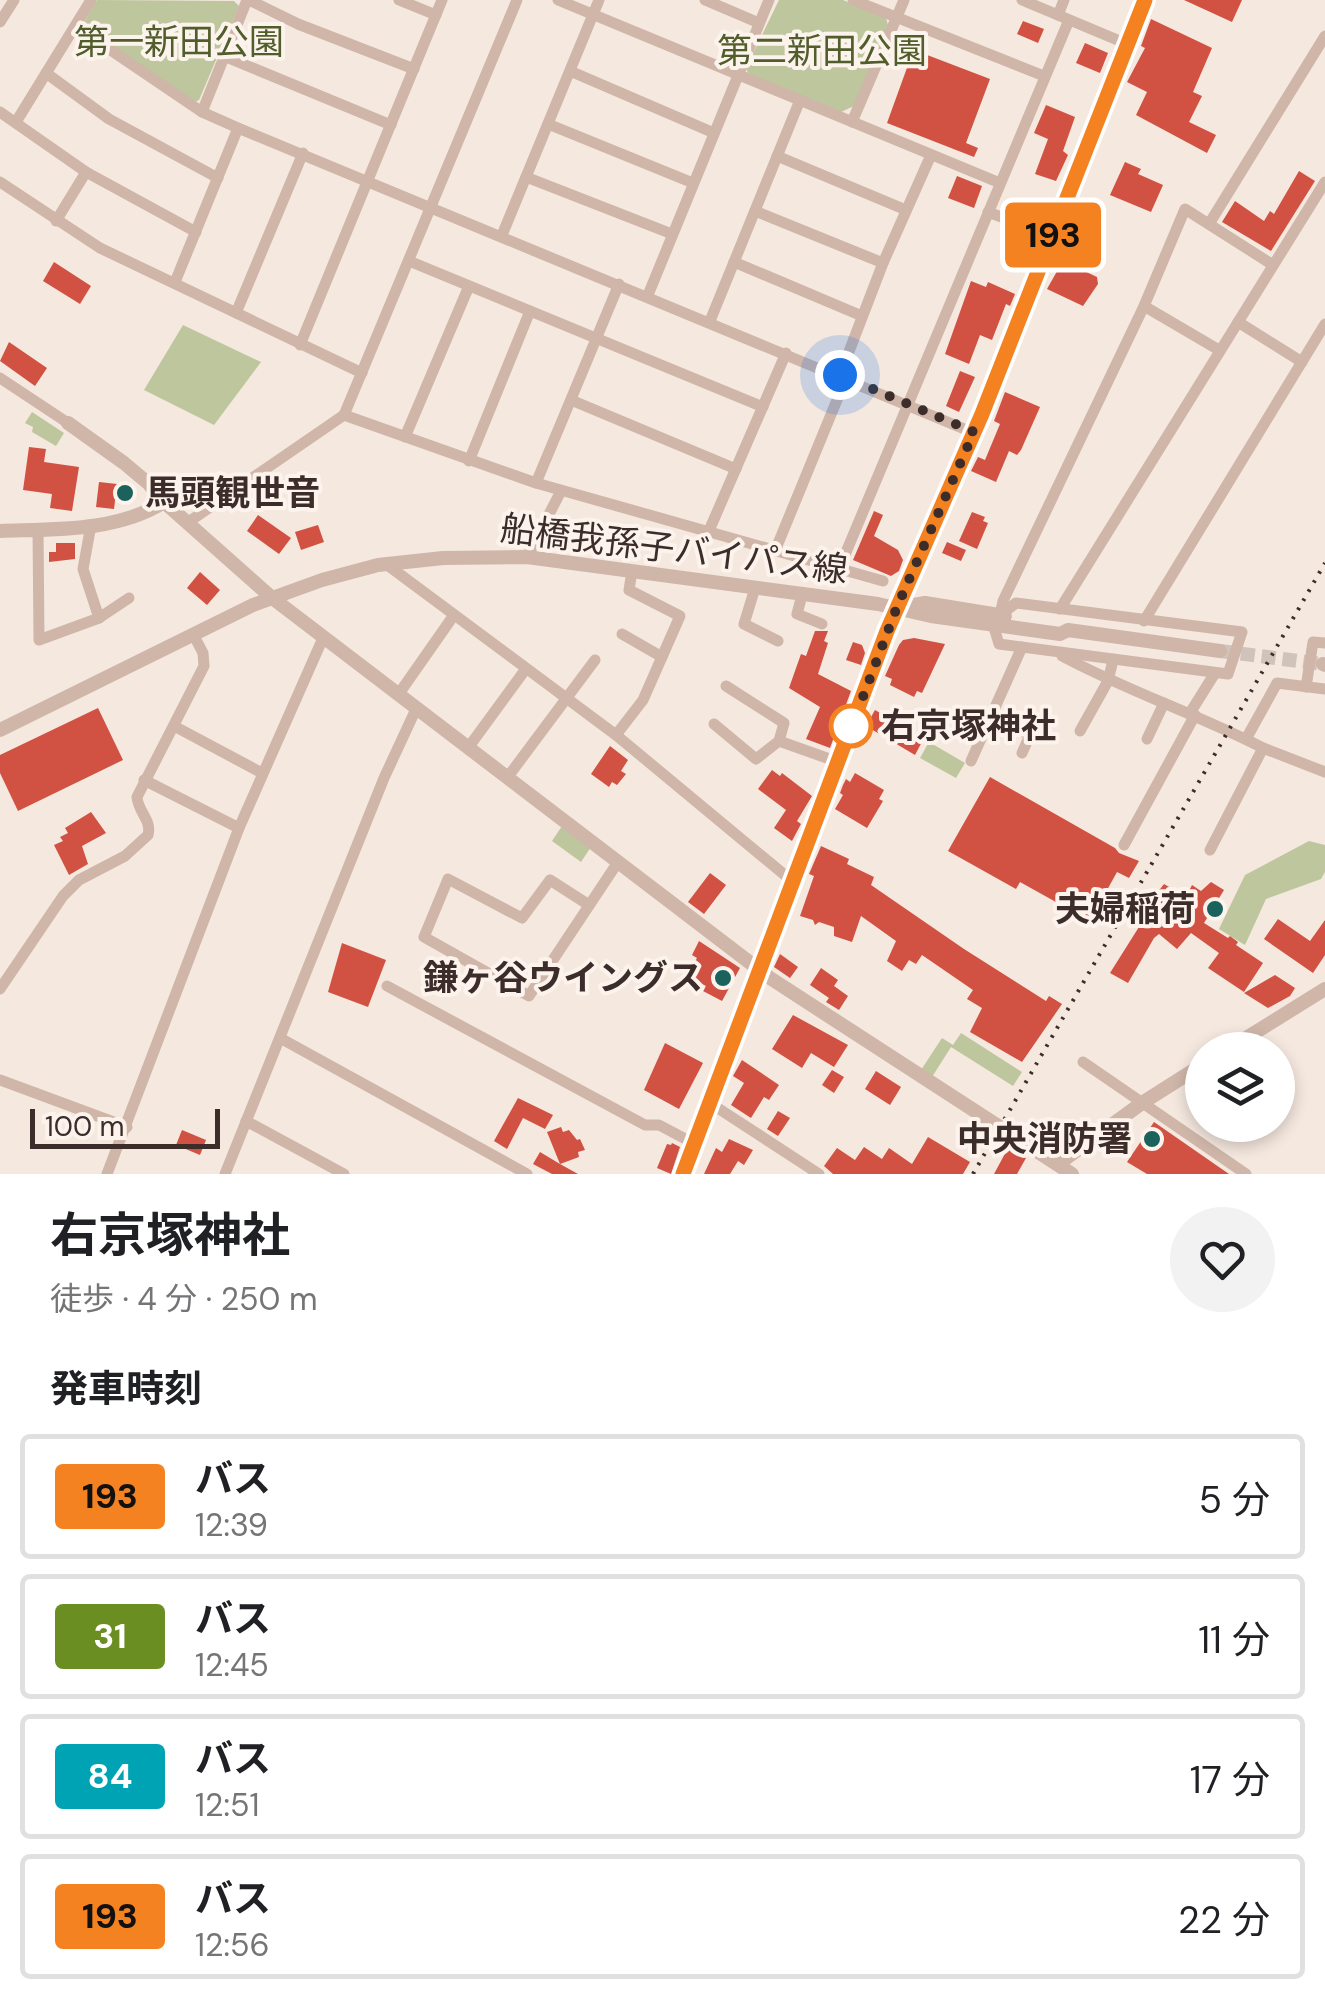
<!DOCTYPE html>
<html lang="ja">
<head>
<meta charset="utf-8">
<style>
  :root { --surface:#fff; --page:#f2f2f2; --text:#202124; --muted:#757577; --line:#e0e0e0 }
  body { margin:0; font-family:"DM Sans","Noto Sans JP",sans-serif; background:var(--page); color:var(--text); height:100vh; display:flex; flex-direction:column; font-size:38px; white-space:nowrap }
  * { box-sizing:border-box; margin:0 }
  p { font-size:32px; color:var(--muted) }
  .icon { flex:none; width:55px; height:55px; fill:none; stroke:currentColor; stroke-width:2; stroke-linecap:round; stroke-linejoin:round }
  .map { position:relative; height:1174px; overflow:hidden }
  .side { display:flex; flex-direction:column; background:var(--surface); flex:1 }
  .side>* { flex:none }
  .badge { padding:0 20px; border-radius:8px; font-size:35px; line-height:65px }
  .controls { position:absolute; left:1185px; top:1032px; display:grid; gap:20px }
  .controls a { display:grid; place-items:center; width:110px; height:110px; border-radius:50%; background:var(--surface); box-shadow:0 5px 15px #0003; font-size:50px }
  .scale { position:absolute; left:30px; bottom:25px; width:190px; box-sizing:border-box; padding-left:10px; border:5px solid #3c2d2a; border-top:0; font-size:28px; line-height:35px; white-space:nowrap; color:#3c2d2a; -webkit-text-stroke:8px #fcf3ed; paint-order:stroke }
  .you { position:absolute; width:50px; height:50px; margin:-25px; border:8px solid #fff; border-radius:50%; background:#1a73e8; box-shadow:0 0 0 15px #1a73e833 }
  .map>.badge { position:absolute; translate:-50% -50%; box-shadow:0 0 0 5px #fff }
  h2 { padding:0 50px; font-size:38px; line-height:90px }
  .round { display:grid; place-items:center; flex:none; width:105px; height:105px; border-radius:52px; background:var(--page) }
  .summary { display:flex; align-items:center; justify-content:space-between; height:170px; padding:0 50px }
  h1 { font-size:48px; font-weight:700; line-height:75px }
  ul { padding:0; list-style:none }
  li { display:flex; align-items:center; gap:30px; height:125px; margin:0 20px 15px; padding:0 30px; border:5px solid var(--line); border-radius:10px }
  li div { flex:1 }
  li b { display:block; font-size:38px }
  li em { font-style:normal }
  li .badge { min-width:110px; font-weight:700; text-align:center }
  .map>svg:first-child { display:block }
  .green { fill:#bec69d }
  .building { fill:#d15142 }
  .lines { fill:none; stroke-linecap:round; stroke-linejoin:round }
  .tertiary-tunnel { stroke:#d0c3bb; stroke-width:14; stroke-dasharray:14 7; stroke-linecap:butt }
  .minor { stroke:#cfb6a9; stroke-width:11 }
  .tertiary { stroke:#cfb6a9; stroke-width:14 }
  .primary { stroke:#7f615a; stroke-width:18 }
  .rail { stroke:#3c2d2a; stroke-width:4; stroke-dasharray:2.5 8; stroke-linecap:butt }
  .line-casing { stroke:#fff; stroke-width:22 }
  .line { stroke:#f58220; stroke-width:15 }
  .walk { stroke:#3c2d2a; stroke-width:10; stroke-dasharray:0 18 }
  .poi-dot { fill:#1b625d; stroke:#fcf3ed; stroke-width:4 }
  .stop-dot { fill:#fff; stroke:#f58220; stroke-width:5 }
  .labels { text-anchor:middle; stroke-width:8; stroke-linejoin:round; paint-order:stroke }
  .park-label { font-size:35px; fill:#515d2b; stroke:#fcf3ed }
  .poi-label { font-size:35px; font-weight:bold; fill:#3c2d2a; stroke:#fcf3ed; text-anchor:end }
  .street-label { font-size:35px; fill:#3c2d2a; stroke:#fcf3ed }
  .stop-label { font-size:35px; font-weight:bold; fill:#3c2d2a; stroke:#fcf3ed; text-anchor:start }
</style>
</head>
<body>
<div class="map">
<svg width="1325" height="1174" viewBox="0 0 1325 1174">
  <rect width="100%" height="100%" fill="#f5e8df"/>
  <!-- green -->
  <g class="green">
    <path d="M97,0L234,1L239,6L199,100L195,102L86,31L83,24Z"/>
    <path d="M779,0H843L886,18L888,25L854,106L839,113L748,73L746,68Z"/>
    <path d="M183,325L261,362L214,425L144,390Z"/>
    <path d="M32,412L64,433L56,446L32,432L33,427L25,423Z"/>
    <path d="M929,742L965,763L956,778L920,758Z"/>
    <path d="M562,826L591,847L581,862L552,841Z"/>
    <path d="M1309,841L1325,845V872L1321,879L1266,899L1245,945L1219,929L1245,875Z"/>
    <path d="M961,1033L1022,1072L1013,1086L951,1047L932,1077L921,1070L942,1038L953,1045Z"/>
  </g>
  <!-- building -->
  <g class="building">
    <path d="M1184,0H1242L1232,22Z"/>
    <path d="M1151,19L1212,48L1193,92L1202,96L1189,122L1216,135L1207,153L1136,115L1147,92L1127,82L1145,48L1141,46Z"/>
    <path d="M1023,21L1044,29L1038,43L1017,34Z"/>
    <path d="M1085,43L1108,53L1100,73L1076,63Z"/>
    <path d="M901,45L990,79L966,143L978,148L974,157L887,123L908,65L895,60Z"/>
    <path d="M1046,105L1075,117L1063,151L1068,155L1056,181L1035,174L1048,139L1034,133Z"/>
    <path d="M1125,162L1141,169L1138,174L1163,185L1151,212L1110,195Z"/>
    <path d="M1299,171L1315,181L1271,251L1222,222L1235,201L1264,221L1270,211L1274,214Z"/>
    <path d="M957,176L982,186L974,208L948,198Z"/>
    <path d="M1076,216L1097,224L1080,269L1097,277L1098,284L1083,306L1047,289L1069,250L1063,248Z"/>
    <path d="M54,262L91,286L80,304L43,281Z"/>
    <path d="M971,281L986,287L988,282L1015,294L1010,306L1006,304L992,340L980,335L969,364L945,354Z"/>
    <path d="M9,342L47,368L35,386L0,361Z"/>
    <path d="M960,371L975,377L959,412L946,406Z"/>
    <path d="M1005,392L1040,407L1021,450L1017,455L1009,451L996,482L971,471L978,457L985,460L1000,424L994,421Z"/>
    <path d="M29,447L46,449L44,462L79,467L72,511L50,508L52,494L23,490Z"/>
    <path d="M99,482L117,484L114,509L96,507Z"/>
    <path d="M874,511L883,515L874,536L898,550L903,560L899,571L891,576L853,560Z"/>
    <path d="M972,512L985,517L983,521L988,523L977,549L959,541Z"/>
    <path d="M258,515L291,538L279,554L247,531Z"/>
    <path d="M318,525L324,542L301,550L295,532Z"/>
    <path d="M947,542L966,550L961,561L942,553Z"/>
    <path d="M56,543H75V559L49,562V552H56Z"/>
    <path d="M200,572L220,590L207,605L187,588Z"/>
    <path d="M815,631H828L824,641L828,643L818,674L851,691L830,748L806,739L820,707L789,688L801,654L806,656Z"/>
    <path d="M914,638L945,644L922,693L917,691L914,697L890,685L892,679L885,676L899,645L903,640Z"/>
    <path d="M853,642L862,645L865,653L861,665L846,660Z"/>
    <path d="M98,708L123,760L18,811L0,773V755Z"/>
    <path d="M875,710L924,738L915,755L866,726Z"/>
    <path d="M610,746L628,760L621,771L626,774L617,785L612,782L609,787L591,774Z"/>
    <path d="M772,770L780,776L782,773L812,796L797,821L801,824L792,841L774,828L786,810L758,789Z"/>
    <path d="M855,773L884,790L879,799L883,801L867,828L835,809L843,795L840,793L843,785L846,779L850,782Z"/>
    <path d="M990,777L1115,848L1119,853L1139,861L1129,878L1117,872L1090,921L1020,882L1016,889L948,851Z"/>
    <path d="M91,812L106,833L82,846L88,864L69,875L54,845L63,841L60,837L68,833L65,828Z"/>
    <path d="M821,846L849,859L847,864L874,877L871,885L964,949L1046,1001L1049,996L1062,1004L1022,1062L970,1032L982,1008L967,999L973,990L922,955L916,964L909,960L902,971L887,961L896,941L861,916L852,942L834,936V927L819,922L815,925L813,920L800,916L814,876L809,874Z"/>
    <path d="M710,873L726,885L704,914L688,902Z"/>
    <path d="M1211,882L1224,890L1204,923L1228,938L1230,936L1238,942L1236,945L1263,963L1244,992L1208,968L1219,953L1191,933L1177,949L1159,934L1154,938L1128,983L1110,973L1149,911L1145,909L1164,884L1186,897L1192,885L1201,891Z"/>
    <path d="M1278,919L1310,941L1325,920V955L1313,973L1264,939Z"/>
    <path d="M699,941L740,968L722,1001L703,991L706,986L687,976L697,958L692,955Z"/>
    <path d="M342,943L386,960L368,1007L328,992Z"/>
    <path d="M780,954L798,967L790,978L774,967Z"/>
    <path d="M821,968L838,980L834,986L848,996L839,1010L826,1002L829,998L810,985Z"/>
    <path d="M1275,975L1295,988L1290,996L1268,1008L1244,993Z"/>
    <path d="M793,1015L848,1045L834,1067L811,1053L802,1068L772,1049Z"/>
    <path d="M665,1043L703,1063L679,1109L644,1090Z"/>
    <path d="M742,1060L779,1085L769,1100L764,1097L751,1118L731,1105L744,1083L733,1076Z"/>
    <path d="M832,1070L844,1077L834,1093L822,1085Z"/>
    <path d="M876,1071L901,1087L890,1105L865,1089Z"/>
    <path d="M518,1098L553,1115L545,1129L523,1118L507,1149L494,1141Z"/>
    <path d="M778,1111L790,1118L778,1136L767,1129Z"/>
    <path d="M1154,1122L1229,1174H1147L1127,1162Z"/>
    <path d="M561,1127L563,1132L569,1130L577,1140L580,1139L585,1150L578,1152L579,1157L560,1164L578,1174H552L533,1164L540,1152L560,1164L547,1132Z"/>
    <path d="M182,1130L206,1140L200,1155L176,1145Z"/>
    <path d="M928,1137L970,1162L963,1174H833L824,1166L837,1148L855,1160L864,1147L882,1159L889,1148L912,1164Z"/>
    <path d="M729,1139L753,1150L744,1165L738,1161L730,1174H704L716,1148L722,1152Z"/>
    <path d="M672,1143L680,1147L671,1174L657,1168L667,1144L671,1145Z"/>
    <path d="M1008,1148L1026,1158L1017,1174H994Z"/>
  </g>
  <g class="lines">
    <!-- tertiary-tunnel -->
    <path class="tertiary-tunnel" d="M1220,651L1322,664"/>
    <!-- minor -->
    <g class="minor">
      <path d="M249,0L298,24L414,69"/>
      <path d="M399,0L436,15"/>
      <path d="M558,0L1000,183"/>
      <path d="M705,0L759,23"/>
      <path d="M853,0L1044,76"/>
      <path d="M1022,0L1127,44"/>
      <path d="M1058,15L1064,0"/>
      <path d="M0,22L14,0"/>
      <path d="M75,26L202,112L238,128L974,433"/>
      <path d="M226,57L391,125"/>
      <path d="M570,71L714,133"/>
      <path d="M46,73L109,119L218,178"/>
      <path d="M0,112L86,172L196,232"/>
      <path d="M202,112L247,0"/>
      <path d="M16,122L91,0"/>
      <path d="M852,122L904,0"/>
      <path d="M548,124L693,183"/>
      <path d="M777,156L906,210"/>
      <path d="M526,177L672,234"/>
      <path d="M0,182L100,248L362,373"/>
      <path d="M755,211L883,263"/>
      <path d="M988,212L1052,236"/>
      <path d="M56,221L86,172"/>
      <path d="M1209,224L1325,36"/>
      <path d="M502,235L599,0"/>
      <path d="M409,261L763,407"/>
      <path d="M734,262L862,316"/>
      <path d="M175,282L238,128"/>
      <path d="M648,295L769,0"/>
      <path d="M1144,306L1219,350"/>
      <path d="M236,313L303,153"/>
      <path d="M710,321L800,100"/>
      <path d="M1238,322L1302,362"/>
      <path d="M300,345L442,0"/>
      <path d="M840,375L883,263L931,155"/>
      <path d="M0,378L68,423"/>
      <path d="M571,400L736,469"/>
      <path d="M344,415L517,0"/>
      <path d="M405,437L469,286"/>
      <path d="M469,461L530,311"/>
      <path d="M536,483L619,284"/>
      <path d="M187,523L344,415L536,483L883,581"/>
      <path d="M38,529L39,640L99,618L83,569L91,525"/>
      <path d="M708,533L786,353"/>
      <path d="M775,551L846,378"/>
      <path d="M527,557L561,491"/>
      <path d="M386,564L616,735L792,881"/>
      <path d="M839,569L1069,20"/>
      <path d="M755,588L744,624L778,641"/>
      <path d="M802,595L797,614L822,624"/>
      <path d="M1060,609L1325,182"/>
      <path d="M1000,615L1003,601L1144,306L1185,209L1273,265"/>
      <path d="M99,618L129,598"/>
      <path d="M1144,621L1325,324"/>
      <path d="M993,624L999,644L1228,674L1242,632L1016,603L1000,615"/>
      <path d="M622,634L662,657"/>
      <path d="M1062,656C1127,691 1197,714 1263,748"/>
      <path d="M726,686L784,723L779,741"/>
      <path d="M1306,687L1313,642L1325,643"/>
      <path d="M398,695L454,615"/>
      <path d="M1190,713L1215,673"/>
      <path d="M991,715L1030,735L1022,753"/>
      <path d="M714,724L756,759L779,741L838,762"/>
      <path d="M174,726L262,773"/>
      <path d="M1080,731L1108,681L1113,660"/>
      <path d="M616,735L643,700L680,616L629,590L632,571"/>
      <path d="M1147,739L1164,703"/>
      <path d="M1246,739L1277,683L1325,689"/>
      <path d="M468,748L525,670"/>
      <path d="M971,761L1022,647"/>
      <path d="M507,778L595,660"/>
      <path d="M144,780L239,828"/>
      <path d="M1124,845L1195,715"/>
      <path d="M1210,850L1263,748L1325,772"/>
      <path d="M589,905L550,880L522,918L448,879L424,937L529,996L618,862"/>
      <path d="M387,986L645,1125H659L695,1144"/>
      <path d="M0,989L63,896L79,880L125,856L148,835C152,820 138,812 137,797L204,666L203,653L193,634"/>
      <path d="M280,1038L527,1174"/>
      <path d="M1083,1062L1246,1174"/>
      <path d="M0,1080L127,1127"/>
      <path d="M710,1103L819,1174"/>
      <path d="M246,1121L344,1174"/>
      <path d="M107,1174L239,828L323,638"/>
      <path d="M225,1174L384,778L416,709"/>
    </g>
    <!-- tertiary -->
    <g class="tertiary">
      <path d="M68,423L124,463L149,484L164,502L271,597L770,978L1072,1174"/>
      <path d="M0,531C53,529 117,532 164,502"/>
      <path d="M903,607L925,603L1005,616"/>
      <path d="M1323,664L1325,665"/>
      <path d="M0,730L253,605L322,580L378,565L443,558L527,557L878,604L931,616L1060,634L1068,630L1220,651"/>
      <path d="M1227,1050L1325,989"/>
      <path d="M1058,1164L1142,1103L1202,1065"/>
    </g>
    <!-- primary -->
    <path class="primary" d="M683,1174L887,631L983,414L1145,0"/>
    <!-- rail -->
    <path class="rail" d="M973,1174L1325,563"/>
  </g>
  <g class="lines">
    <defs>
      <path id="line" d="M683,1174L887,631L982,414L1145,0"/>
    </defs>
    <!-- line casing -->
    <use href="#line" class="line-casing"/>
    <!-- line -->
    <use href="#line" class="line"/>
    <!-- walk -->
    <path class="walk" d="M840,375L974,432L897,607L850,731L851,726"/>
  </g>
  <!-- markers -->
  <g class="poi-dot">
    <circle cx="125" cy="493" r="10"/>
    <circle cx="1215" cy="909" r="10"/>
    <circle cx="723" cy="978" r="10"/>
    <circle cx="1152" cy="1139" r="10"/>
  </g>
  <circle class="stop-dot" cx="851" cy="726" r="20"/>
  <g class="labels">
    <!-- park labels -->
    <g class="park-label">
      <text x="179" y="54">第一新田公園</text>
      <text x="822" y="63">第二新田公園</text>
    </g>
    <!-- poi labels -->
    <g class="poi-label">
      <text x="145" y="505" text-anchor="start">馬頭観世音</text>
      <text x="1195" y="921">夫婦稲荷</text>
      <text x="703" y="990">鎌ヶ谷ウイングス</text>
      <text x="1132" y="1151">中央消防署</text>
    </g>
    <!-- street labels -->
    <g class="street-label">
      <text transform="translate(674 549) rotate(7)" y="12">船橋我孫子バイパス線</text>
    </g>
    <!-- stop labels -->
    <g class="stop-label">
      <text x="881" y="738">右京塚神社</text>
    </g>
  </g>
</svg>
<div class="controls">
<a><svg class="icon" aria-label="layers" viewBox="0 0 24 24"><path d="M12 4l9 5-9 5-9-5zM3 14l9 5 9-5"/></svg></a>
</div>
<div class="scale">100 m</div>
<div class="you" style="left:840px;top:375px"></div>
<b class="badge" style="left:1053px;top:235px;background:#f58220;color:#111">193</b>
</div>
<section class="side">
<div class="summary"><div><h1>右京塚神社</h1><p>徒歩 · 4 分 · 250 m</p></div><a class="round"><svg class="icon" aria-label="heart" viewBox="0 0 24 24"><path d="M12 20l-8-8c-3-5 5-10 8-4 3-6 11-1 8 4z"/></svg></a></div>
<h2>発車時刻</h2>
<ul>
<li><span class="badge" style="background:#f58220;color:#111">193</span><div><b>バス</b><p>12:39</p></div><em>5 分</em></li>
<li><span class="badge" style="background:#6b8e23;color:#fff">31</span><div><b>バス</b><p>12:45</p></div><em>11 分</em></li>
<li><span class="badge" style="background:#00a3b4;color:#fff">84</span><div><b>バス</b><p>12:51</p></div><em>17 分</em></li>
<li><span class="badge" style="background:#f58220;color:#111">193</span><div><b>バス</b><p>12:56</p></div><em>22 分</em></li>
</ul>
</section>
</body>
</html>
